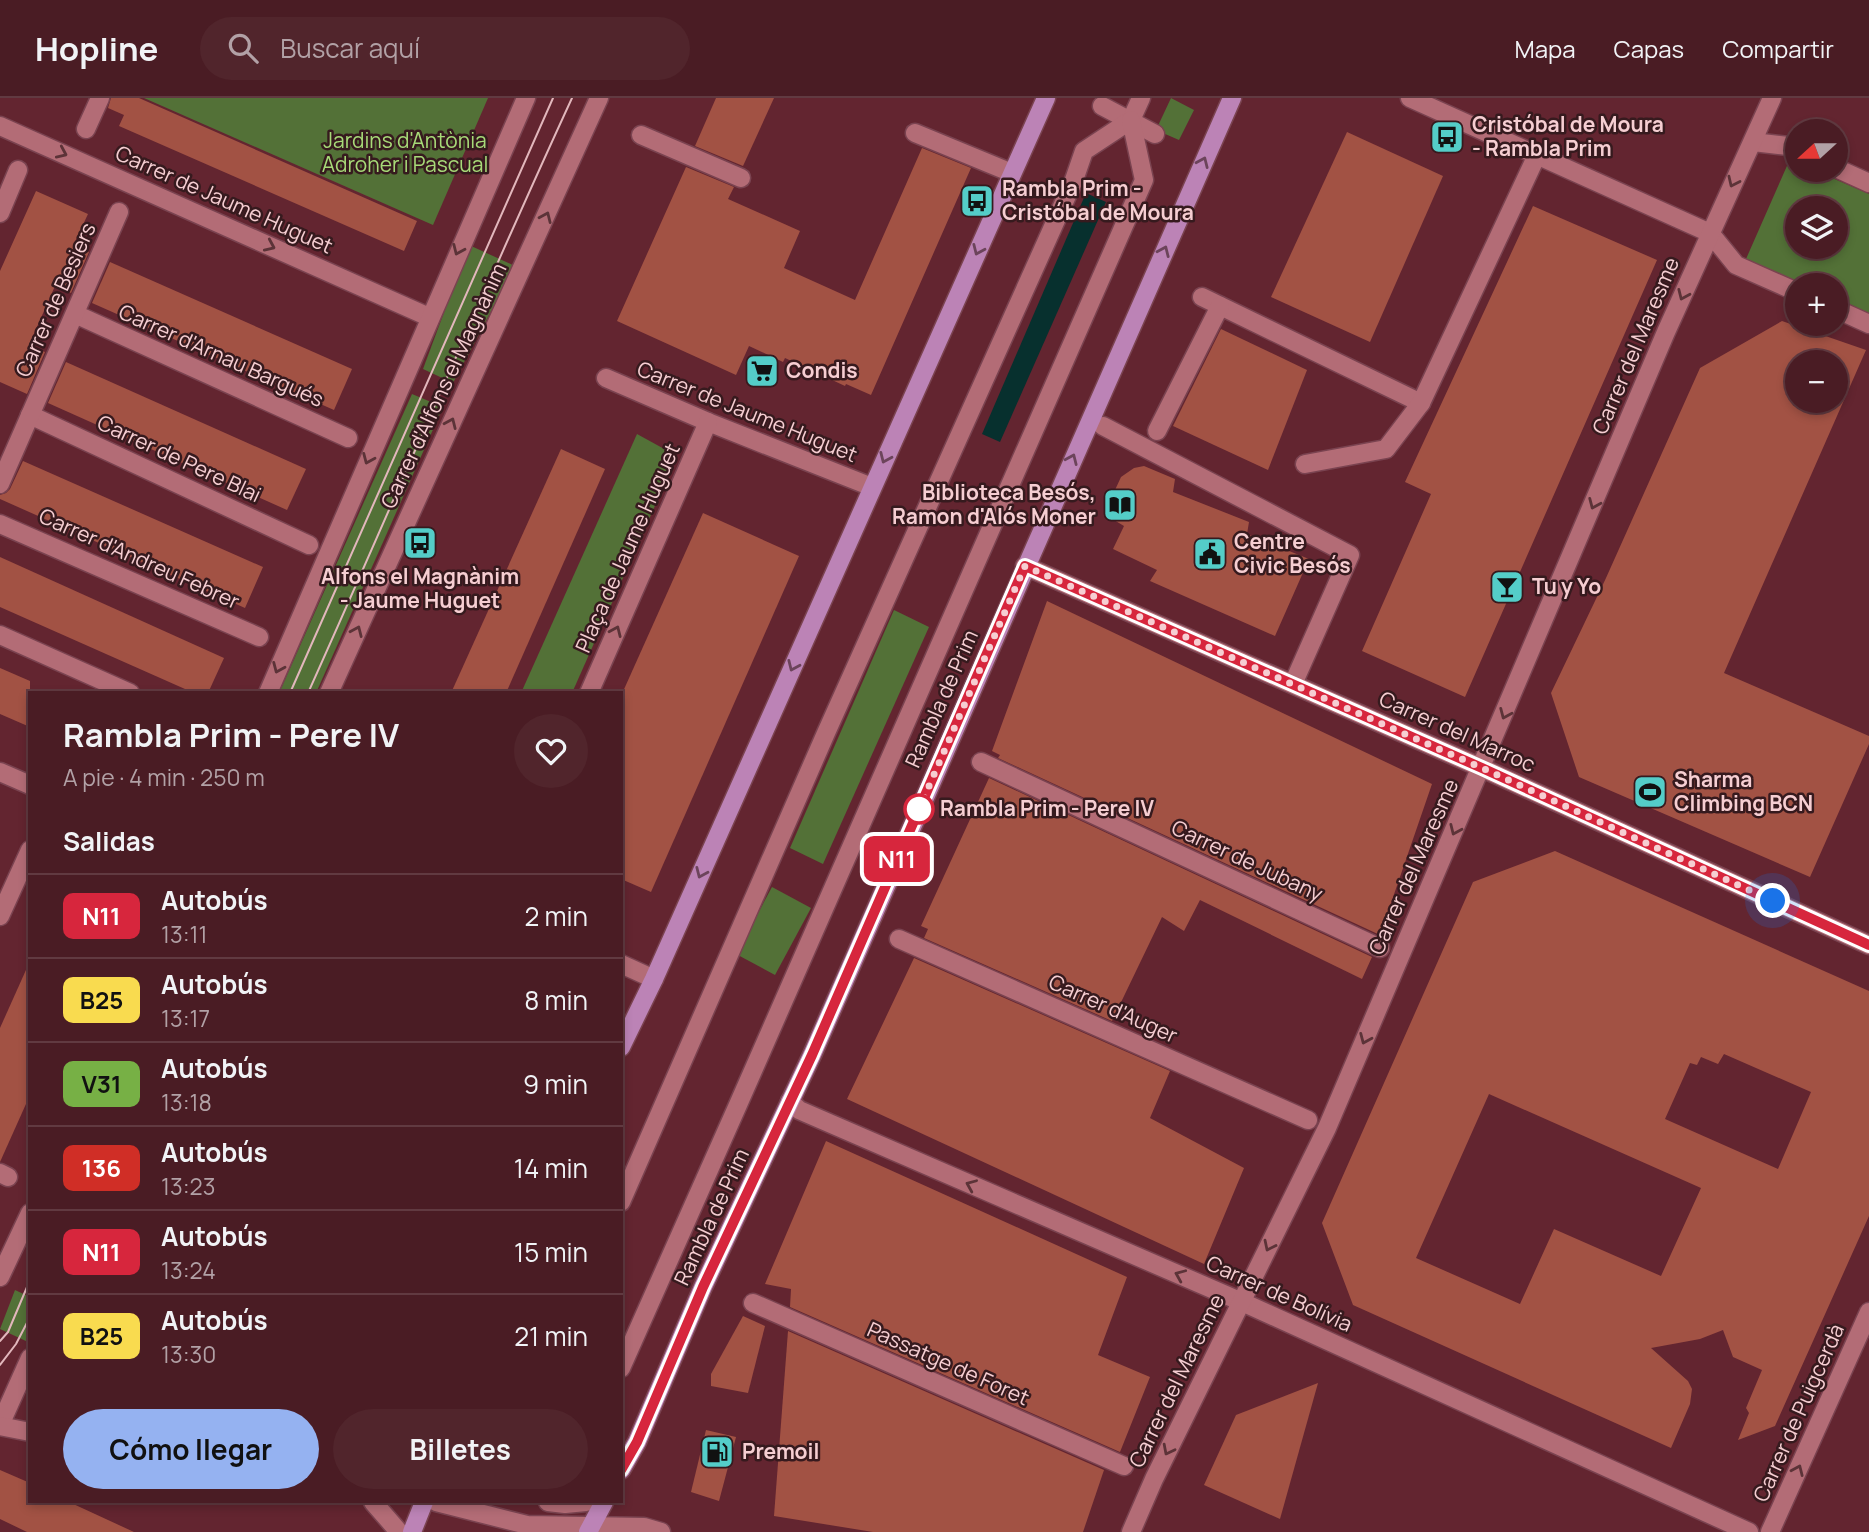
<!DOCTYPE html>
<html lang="es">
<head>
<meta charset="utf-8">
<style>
  :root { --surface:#4a1c24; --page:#51252c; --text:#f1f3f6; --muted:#b2a1a6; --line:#613a41; --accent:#95b2f1 }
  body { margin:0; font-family:Manrope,sans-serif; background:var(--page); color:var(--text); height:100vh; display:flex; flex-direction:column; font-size:26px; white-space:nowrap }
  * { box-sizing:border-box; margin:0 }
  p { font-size:23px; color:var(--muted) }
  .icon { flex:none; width:38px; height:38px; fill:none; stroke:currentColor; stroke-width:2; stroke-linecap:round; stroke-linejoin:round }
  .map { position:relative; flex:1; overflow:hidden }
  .side { position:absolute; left:28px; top:593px; width:595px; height:812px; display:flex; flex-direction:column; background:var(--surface); border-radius:0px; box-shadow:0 4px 10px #0003,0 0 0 2px var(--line) }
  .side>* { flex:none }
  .badge { padding:0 14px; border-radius:10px; font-size:24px; line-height:46px }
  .needle { width:46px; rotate:249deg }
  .buttons { position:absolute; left:1785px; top:21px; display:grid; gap:14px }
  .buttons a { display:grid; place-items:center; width:63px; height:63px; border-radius:50%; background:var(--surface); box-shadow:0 4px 10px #0003,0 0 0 2px var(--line); font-size:35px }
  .you { position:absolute; width:35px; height:35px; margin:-18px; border:5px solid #fff; border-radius:50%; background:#1a73e8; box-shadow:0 0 0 10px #1a73e833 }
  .map>.badge { position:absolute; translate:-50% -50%; box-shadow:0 0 0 4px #fff }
  h2 { padding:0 35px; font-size:26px; line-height:63px }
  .round { display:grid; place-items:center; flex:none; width:74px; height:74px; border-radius:37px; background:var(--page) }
  .headline { display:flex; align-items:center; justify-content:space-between; height:119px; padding:0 35px }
  h1 { font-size:33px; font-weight:700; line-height:52px }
  .button { display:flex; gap:14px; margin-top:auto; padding:14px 35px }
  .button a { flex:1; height:80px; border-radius:42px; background:var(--accent); color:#111; font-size:28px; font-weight:700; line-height:80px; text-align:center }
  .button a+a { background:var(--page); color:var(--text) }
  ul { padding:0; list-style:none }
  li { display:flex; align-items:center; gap:21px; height:84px; padding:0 35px; border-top:2px solid var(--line) }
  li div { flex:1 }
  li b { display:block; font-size:26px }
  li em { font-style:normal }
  li .badge { min-width:77px; font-weight:700; text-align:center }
  header { display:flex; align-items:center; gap:42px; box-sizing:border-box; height:98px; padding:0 35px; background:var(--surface); border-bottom:2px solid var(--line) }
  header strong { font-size:33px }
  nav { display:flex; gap:38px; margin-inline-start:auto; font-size:24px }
  .search { width:490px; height:63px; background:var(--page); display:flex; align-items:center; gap:18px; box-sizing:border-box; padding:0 24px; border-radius:38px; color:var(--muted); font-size:26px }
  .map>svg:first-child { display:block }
  .green { fill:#537137; fill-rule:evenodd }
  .water { fill:#07302e }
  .building { fill:#a25244; fill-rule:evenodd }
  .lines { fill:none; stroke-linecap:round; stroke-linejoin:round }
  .minor-casing { stroke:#7a4350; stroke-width:21 }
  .major-casing { stroke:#7a4350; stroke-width:21 }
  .minor { stroke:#b36c76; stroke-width:18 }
  .major { stroke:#bc83b6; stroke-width:18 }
  .tram { stroke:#e2b7bc; stroke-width:2 }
  .oneway { stroke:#5c3338 }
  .oneway2 { stroke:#6c445b }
  .line-casing { stroke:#fff; stroke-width:16 }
  .line { stroke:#d7263d; stroke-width:10 }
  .walk { stroke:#f6ced2; stroke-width:7; stroke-dasharray:0 12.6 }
  .stop-dot { fill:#fff; stroke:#d7263d; stroke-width:3.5 }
  .labels { text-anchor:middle; stroke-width:5; stroke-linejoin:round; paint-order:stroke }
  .poi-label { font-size:21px; font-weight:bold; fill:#f6ced2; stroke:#361a1e; text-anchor:start }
  .park-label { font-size:21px; fill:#a7da78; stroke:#361a1e }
  .street-label { font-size:21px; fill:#f6ced2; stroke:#361a1e }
  .stop-label { font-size:21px; font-weight:bold; fill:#f6ced2; stroke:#361a1e; text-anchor:start }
</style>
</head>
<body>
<header>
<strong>Hopline</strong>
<div class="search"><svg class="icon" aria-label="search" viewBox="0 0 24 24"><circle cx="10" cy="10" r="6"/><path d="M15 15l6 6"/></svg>Buscar aquí</div>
<nav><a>Mapa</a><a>Capas</a><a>Compartir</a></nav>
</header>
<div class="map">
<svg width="1869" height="1434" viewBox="0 0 1869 1434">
  <rect width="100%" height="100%" fill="#632530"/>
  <!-- green -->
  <g class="green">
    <path d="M144,0H488L433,127Z"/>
    <path d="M1171,0L1194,12L1179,42L1156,32Z"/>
    <path d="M1790,61L1797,64V72H1814L1869,96V218L1836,202V187H1802L1746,161ZM1797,110H1836V149H1797Z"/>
    <path d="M469,147L515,168L453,285L423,271Z"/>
    <path d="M412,296L443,309L316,595H279Z"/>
    <path d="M637,336L677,358L572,595H521Z"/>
    <path d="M894,512L929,529L823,766L790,750Z"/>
    <path d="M772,789L811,810L775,877L736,856Z"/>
    <path d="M15,1192L30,1199L28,1244L0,1231Z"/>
  </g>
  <!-- water -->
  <path class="water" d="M1086,95L1106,104L1000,344L982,336Z"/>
  <!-- building -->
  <g class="building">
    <path d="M111,0H139L417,123L404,153L119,28L124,17L108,10Z"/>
    <path d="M716,0H774L743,68L695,48Z"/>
    <path d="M1347,34L1443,78L1370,244L1271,199Z"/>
    <path d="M922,50L971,70L871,297L846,286L845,288L785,260L783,264L749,248L736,277L617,223L686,69L734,89L728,101L800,133L784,170L855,202Z"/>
    <path d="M36,93L88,116L73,148L89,154L71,195L55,188L29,247L45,254L27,296L0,284V173Z"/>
    <path d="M1533,108L1657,162L1465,599L1362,553L1431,396L1405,384Z"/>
    <path d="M110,164L352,271L334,312L92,205Z"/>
    <path d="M1782,223L1866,252L1724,575L1869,638V646L1810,779L1579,679L1551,595L1606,480L1700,270ZM1797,264H1836V303H1797Z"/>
    <path d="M1221,231L1307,272L1268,372L1173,328Z"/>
    <path d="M66,264L306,371L287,412L48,305Z"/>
    <path d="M561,351L605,371L506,595H451Z"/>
    <path d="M23,363L263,469L245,510L0,401V397L6,395L10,391Z"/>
    <path d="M1144,368L1175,381L1173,394L1249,424L1247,436L1309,461L1275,538L1150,483L1157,472L1113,451L1124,428L1104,416L1121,379L1134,370Z"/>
    <path d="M703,415L799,458L651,794L621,781V598Z"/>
    <path d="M0,459L224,560L208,595H194L0,509Z"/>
    <path d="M1047,503L1432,686L1380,837L998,660L1000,657L992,653Z"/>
    <path d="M0,570L30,583V629L0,616Z"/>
    <path d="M989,680L1372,859L1362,881L1200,802L1184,833L1162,819L1112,923L924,840L928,831L921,828Z"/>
    <path d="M1555,753L1869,893V1118L1775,1328L1738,1342L1749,1315L1746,1310L1762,1272L1733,1259L1723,1232L1700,1241L1651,1250L1688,1283L1692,1291L1690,1306L1671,1350L1353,1207L1322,1125L1473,784ZM1724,956L1811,994L1778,1071L1665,1021L1690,965L1697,967L1701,959L1718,966ZM1489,996L1701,1090L1661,1178L1554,1131L1520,1206L1416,1160Z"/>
    <path d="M914,860L1170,973L1150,1020L1244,1070L1204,1166L847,1001Z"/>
    <path d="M30,863V997L0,1064V930Z"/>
    <path d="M826,1043L1127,1179L1098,1257L1150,1279L1120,1354L790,1209L791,1191L765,1186Z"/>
    <path d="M743,1218L765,1228L748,1295L711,1288V1276Z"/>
    <path d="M788,1233L1104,1372L1083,1434H873L774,1418Z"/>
    <path d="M1318,1285L1280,1421L1204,1387L1236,1317Z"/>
    <path d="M706,1332L736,1339L719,1403L691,1394Z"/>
    <path d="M0,1372L30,1385V1404H69L134,1434H27L0,1421Z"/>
  </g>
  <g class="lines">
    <defs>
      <g id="minor">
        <path d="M1410,0L1710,135L1736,167L1797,194"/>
        <path d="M1102,8L1155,36"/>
        <path d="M0,28L429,219"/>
        <path d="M86,31L100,0"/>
        <path d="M915,35L1012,75"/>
        <path d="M641,37L741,80"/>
        <path d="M1753,44L1788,48L1797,52"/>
        <path d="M1836,70L1869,85"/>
        <path d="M0,115L18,72"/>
        <path d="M1202,199L1421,305"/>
        <path d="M1836,211L1869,226"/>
        <path d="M75,216L348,340"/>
        <path d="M606,280L708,324L872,389"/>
        <path d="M30,317L309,447"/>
        <path d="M1103,328L1350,457L1293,586"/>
        <path d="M1157,333L1220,208"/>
        <path d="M1305,366L1386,351L1421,305L1537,57"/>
        <path d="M0,386L119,114"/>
        <path d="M0,426L259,539"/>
        <path d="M1025,468L1482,670L1869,847"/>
        <path d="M0,537L130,595"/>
        <path d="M268,595L526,0"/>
        <path d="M329,595L599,0"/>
        <path d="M589,595L708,324"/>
        <path d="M981,664L1380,850"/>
        <path d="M0,674L30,687"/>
        <path d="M0,818L30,752"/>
        <path d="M899,841L1308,1022"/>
        <path d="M621,866L654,881"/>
        <path d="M790,1003L799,1012L1242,1204L1749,1434"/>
        <path d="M0,1075L8,1079"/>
        <path d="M621,1104L826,635L1074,82L1084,53L1131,22L1141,0"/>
        <path d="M0,1179L30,1115"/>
        <path d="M753,1205L1124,1368"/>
        <path d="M621,1270C798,875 969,477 1144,82L1131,22"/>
        <path d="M0,1327L30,1260"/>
        <path d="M0,1328L30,1334"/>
        <path d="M373,1404L399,1434"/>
        <path d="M436,1404L527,1427L644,1429L661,1434"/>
        <path d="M548,1404L565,1406L586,1404"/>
        <path d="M1131,1434L1154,1381L1327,1030L1666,234L1772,0"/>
        <path d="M1770,1434L1869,1214"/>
      </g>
      <g id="major">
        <path d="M621,949L654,881L1046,0"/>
        <path d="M621,1372L637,1344L703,1189L812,957L1232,0"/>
        <path d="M412,1434L424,1404"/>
        <path d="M588,1434L604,1404"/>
      </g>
    </defs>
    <!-- minor casing -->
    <use href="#minor" class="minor-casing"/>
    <!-- major casing -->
    <use href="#major" class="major-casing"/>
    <!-- minor -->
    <use href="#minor" class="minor"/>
    <!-- major -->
    <use href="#major" class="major"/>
    <!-- tram -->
    <g class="tram">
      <path d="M290,595L553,0"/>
      <path d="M308,595C397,397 481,197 572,0"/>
      <path d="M0,1243L8,1234L30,1182"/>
      <path d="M0,1267L16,1246L30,1219"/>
    </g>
  </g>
  <!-- one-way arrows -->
  <defs><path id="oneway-chevron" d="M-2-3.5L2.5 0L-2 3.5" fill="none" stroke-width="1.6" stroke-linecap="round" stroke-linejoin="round" transform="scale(1.75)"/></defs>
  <g class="oneway">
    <use href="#oneway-chevron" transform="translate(62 55) rotate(24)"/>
    <use href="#oneway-chevron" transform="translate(1733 84) rotate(115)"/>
    <use href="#oneway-chevron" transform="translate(546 119) rotate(-66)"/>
    <use href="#oneway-chevron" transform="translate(270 148) rotate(24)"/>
    <use href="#oneway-chevron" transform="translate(458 152) rotate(114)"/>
    <use href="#oneway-chevron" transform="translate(1683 197) rotate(114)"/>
    <use href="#oneway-chevron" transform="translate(451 325) rotate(-66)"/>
    <use href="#oneway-chevron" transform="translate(368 361) rotate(113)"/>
    <use href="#oneway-chevron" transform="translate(1594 406) rotate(113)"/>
    <use href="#oneway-chevron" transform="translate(357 533) rotate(-66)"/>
    <use href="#oneway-chevron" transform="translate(616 533) rotate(-66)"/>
    <use href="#oneway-chevron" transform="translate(278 570) rotate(113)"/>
    <use href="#oneway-chevron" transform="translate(1505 616) rotate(113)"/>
    <use href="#oneway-chevron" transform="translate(1455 732) rotate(114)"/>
    <use href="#oneway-chevron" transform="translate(1365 941) rotate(113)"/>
    <use href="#oneway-chevron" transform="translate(971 1087) rotate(-157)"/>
    <use href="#oneway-chevron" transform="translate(1269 1148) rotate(116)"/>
    <use href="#oneway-chevron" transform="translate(1180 1177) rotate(-157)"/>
    <use href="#oneway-chevron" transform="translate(1168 1352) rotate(117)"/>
    <use href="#oneway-chevron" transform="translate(1798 1372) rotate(-66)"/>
  </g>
  <g class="oneway2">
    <use href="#oneway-chevron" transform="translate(1203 64) rotate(-66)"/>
    <use href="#oneway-chevron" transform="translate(978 152) rotate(114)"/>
    <use href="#oneway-chevron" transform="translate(1164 153) rotate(-66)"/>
    <use href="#oneway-chevron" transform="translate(885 360) rotate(114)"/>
    <use href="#oneway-chevron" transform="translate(1072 361) rotate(-66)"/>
    <use href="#oneway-chevron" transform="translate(793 568) rotate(114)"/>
    <use href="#oneway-chevron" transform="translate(701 775) rotate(114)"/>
  </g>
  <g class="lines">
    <defs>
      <path id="line" d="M621,1372L637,1344L703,1189L812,957L1025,468L1482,670L1869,847"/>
    </defs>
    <!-- line casing -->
    <use href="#line" class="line-casing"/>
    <!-- line -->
    <use href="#line" class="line"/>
    <!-- walk -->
    <path class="walk" d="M919,711L1025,468L1482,670L1773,803"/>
  </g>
  <!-- icons -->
  <defs>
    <symbol id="bus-square" viewBox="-11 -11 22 22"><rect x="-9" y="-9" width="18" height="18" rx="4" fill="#54cdc8" stroke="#361a1e"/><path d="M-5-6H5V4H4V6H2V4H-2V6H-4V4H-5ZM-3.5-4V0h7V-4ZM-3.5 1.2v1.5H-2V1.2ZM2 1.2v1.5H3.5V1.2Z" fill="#111"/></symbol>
    <symbol id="supermarket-square" viewBox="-11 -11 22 22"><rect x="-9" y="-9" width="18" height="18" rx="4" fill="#54cdc8" stroke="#361a1e"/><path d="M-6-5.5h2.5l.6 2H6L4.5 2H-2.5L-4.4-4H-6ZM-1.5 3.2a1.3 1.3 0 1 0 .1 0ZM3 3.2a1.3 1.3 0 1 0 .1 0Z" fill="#111"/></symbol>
    <symbol id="library-square" viewBox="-11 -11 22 22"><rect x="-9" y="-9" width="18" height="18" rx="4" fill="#54cdc8" stroke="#361a1e"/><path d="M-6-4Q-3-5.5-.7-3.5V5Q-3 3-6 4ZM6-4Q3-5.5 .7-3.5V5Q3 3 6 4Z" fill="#111"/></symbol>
    <symbol id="civic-square" viewBox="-11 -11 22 22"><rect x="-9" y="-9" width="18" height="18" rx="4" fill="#54cdc8" stroke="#361a1e"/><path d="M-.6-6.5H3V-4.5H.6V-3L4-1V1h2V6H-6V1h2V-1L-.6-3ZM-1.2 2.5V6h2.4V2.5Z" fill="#111"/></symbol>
    <symbol id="bar-square" viewBox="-11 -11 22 22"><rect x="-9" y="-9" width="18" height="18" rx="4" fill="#54cdc8" stroke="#361a1e"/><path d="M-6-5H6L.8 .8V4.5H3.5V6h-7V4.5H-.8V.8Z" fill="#111"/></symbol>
    <symbol id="stadium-square" viewBox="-11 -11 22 22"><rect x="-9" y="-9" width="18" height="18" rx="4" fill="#54cdc8" stroke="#361a1e"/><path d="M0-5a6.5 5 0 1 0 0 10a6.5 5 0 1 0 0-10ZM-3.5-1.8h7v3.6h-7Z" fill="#111"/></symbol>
    <symbol id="fuel-square" viewBox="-11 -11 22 22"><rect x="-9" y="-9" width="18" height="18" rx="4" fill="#54cdc8" stroke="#361a1e"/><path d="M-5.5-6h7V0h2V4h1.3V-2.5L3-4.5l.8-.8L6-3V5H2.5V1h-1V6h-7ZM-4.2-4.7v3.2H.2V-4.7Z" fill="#111"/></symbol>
  </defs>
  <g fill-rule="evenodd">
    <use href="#bus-square" x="1428" y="20" width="38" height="38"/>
    <use href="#bus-square" x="958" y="84" width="38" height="38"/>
    <use href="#supermarket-square" x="743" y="254" width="38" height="38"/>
    <use href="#library-square" x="1101" y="388" width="38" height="38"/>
    <use href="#bus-square" x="401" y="426" width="38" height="38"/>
    <use href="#civic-square" x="1191" y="437" width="38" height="38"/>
    <use href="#bar-square" x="1488" y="470" width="38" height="38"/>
    <use href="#stadium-square" x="1631" y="675" width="38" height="38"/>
    <use href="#fuel-square" x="698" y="1335" width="38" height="38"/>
  </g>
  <!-- markers -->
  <circle class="stop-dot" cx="919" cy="711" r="14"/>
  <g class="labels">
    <!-- poi labels -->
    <g class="poi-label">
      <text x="1472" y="34">Cristóbal de Moura<tspan x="1472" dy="24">- Rambla Prim</tspan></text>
      <text x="1002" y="98">Rambla Prim -<tspan x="1002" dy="24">Cristóbal de Moura</tspan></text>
      <text x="786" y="280">Condis</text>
      <text x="1096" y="402" text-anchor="end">Biblioteca Besós,<tspan x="1096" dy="24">Ramon d'Alós Moner</tspan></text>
      <text x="1234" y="451">Centre<tspan x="1234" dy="24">Civic Besós</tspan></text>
      <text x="420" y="486" text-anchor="middle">Alfons el Magnànim<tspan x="420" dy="24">- Jaume Huguet</tspan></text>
      <text x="1532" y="496">Tu y Yo</text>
      <text x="1674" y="689">Sharma<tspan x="1674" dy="24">Climbing BCN</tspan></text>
      <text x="742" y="1361">Premoil</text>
    </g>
    <!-- park labels -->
    <g class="park-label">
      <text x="405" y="50">Jardins d'Antònia<tspan x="405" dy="24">Adroher i Pascual</tspan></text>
    </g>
    <!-- street labels -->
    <g class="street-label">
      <text transform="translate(224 102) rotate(24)" y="7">Carrer de Jaume Huguet</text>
      <text transform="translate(56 202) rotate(-66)" y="7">Carrer de Besiers</text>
      <text transform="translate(1636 248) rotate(-67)" y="7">Carrer del Maresme</text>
      <text transform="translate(221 258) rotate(24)" y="7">Carrer d'Arnau Bargués</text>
      <text transform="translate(444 288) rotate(-65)" y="7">Carrer d'Alfons el Magnànim</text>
      <text transform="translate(747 314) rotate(22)" y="7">Carrer de Jaume Huguet</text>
      <text transform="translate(179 361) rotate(25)" y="7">Carrer de Pere Blai</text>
      <text transform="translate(628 450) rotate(-66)" y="7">Plaça de Jaume Huguet</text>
      <text transform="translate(139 461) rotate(24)" y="7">Carrer d'Andreu Febrer</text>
      <text transform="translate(942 601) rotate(-66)" y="7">Rambla de Prim</text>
      <text transform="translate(1457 634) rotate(24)" y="7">Carrer del Marroc</text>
      <text transform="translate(1247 763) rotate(25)" y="7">Carrer de Jubany</text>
      <text transform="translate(1414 769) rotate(-66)" y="7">Carrer del Maresme</text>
      <text transform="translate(1113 911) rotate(24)" y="7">Carrer d'Auger</text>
      <text transform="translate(712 1119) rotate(-65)" y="7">Rambla de Prim</text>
      <text transform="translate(1279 1196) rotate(24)" y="7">Carrer de Bolívia</text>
      <text transform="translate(948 1266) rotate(24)" y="7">Passatge de Foret</text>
      <text transform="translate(1177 1283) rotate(-64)" y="7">Carrer del Maresme</text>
      <text transform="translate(1799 1315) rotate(-66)" y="7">Carrer de Puigcerdà</text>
    </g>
    <!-- stop labels -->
    <g class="stop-label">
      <text x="940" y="718">Rambla Prim - Pere IV</text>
    </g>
  </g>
</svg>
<div class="buttons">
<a><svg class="needle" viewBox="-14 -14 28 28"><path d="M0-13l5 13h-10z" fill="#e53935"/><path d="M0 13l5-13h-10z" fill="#b2a1a6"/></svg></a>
<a><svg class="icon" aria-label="layers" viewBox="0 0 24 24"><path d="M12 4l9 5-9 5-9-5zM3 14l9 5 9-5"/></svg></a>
<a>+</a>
<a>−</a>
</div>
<div class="you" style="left:1773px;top:803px"></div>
<b class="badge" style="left:897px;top:761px;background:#d7263d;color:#fff">N11</b>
<section class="side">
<div class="headline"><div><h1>Rambla Prim - Pere IV</h1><p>A pie · 4 min · 250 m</p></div><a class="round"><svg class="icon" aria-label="heart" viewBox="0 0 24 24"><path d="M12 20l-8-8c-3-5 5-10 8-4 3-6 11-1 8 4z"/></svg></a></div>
<h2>Salidas</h2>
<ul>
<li><span class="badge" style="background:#d7263d;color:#fff">N11</span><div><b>Autobús</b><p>13:11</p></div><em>2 min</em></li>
<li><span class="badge" style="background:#f9db4f;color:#111">B25</span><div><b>Autobús</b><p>13:17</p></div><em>8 min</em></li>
<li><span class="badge" style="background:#77b045;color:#111">V31</span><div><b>Autobús</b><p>13:18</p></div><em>9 min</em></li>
<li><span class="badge" style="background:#d02e26;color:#fff">136</span><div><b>Autobús</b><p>13:23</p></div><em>14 min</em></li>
<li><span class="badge" style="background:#d7263d;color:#fff">N11</span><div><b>Autobús</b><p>13:24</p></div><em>15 min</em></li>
<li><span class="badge" style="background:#f9db4f;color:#111">B25</span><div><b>Autobús</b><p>13:30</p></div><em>21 min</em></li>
</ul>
<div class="button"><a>Cómo llegar</a><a>Billetes</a></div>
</section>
</div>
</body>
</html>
